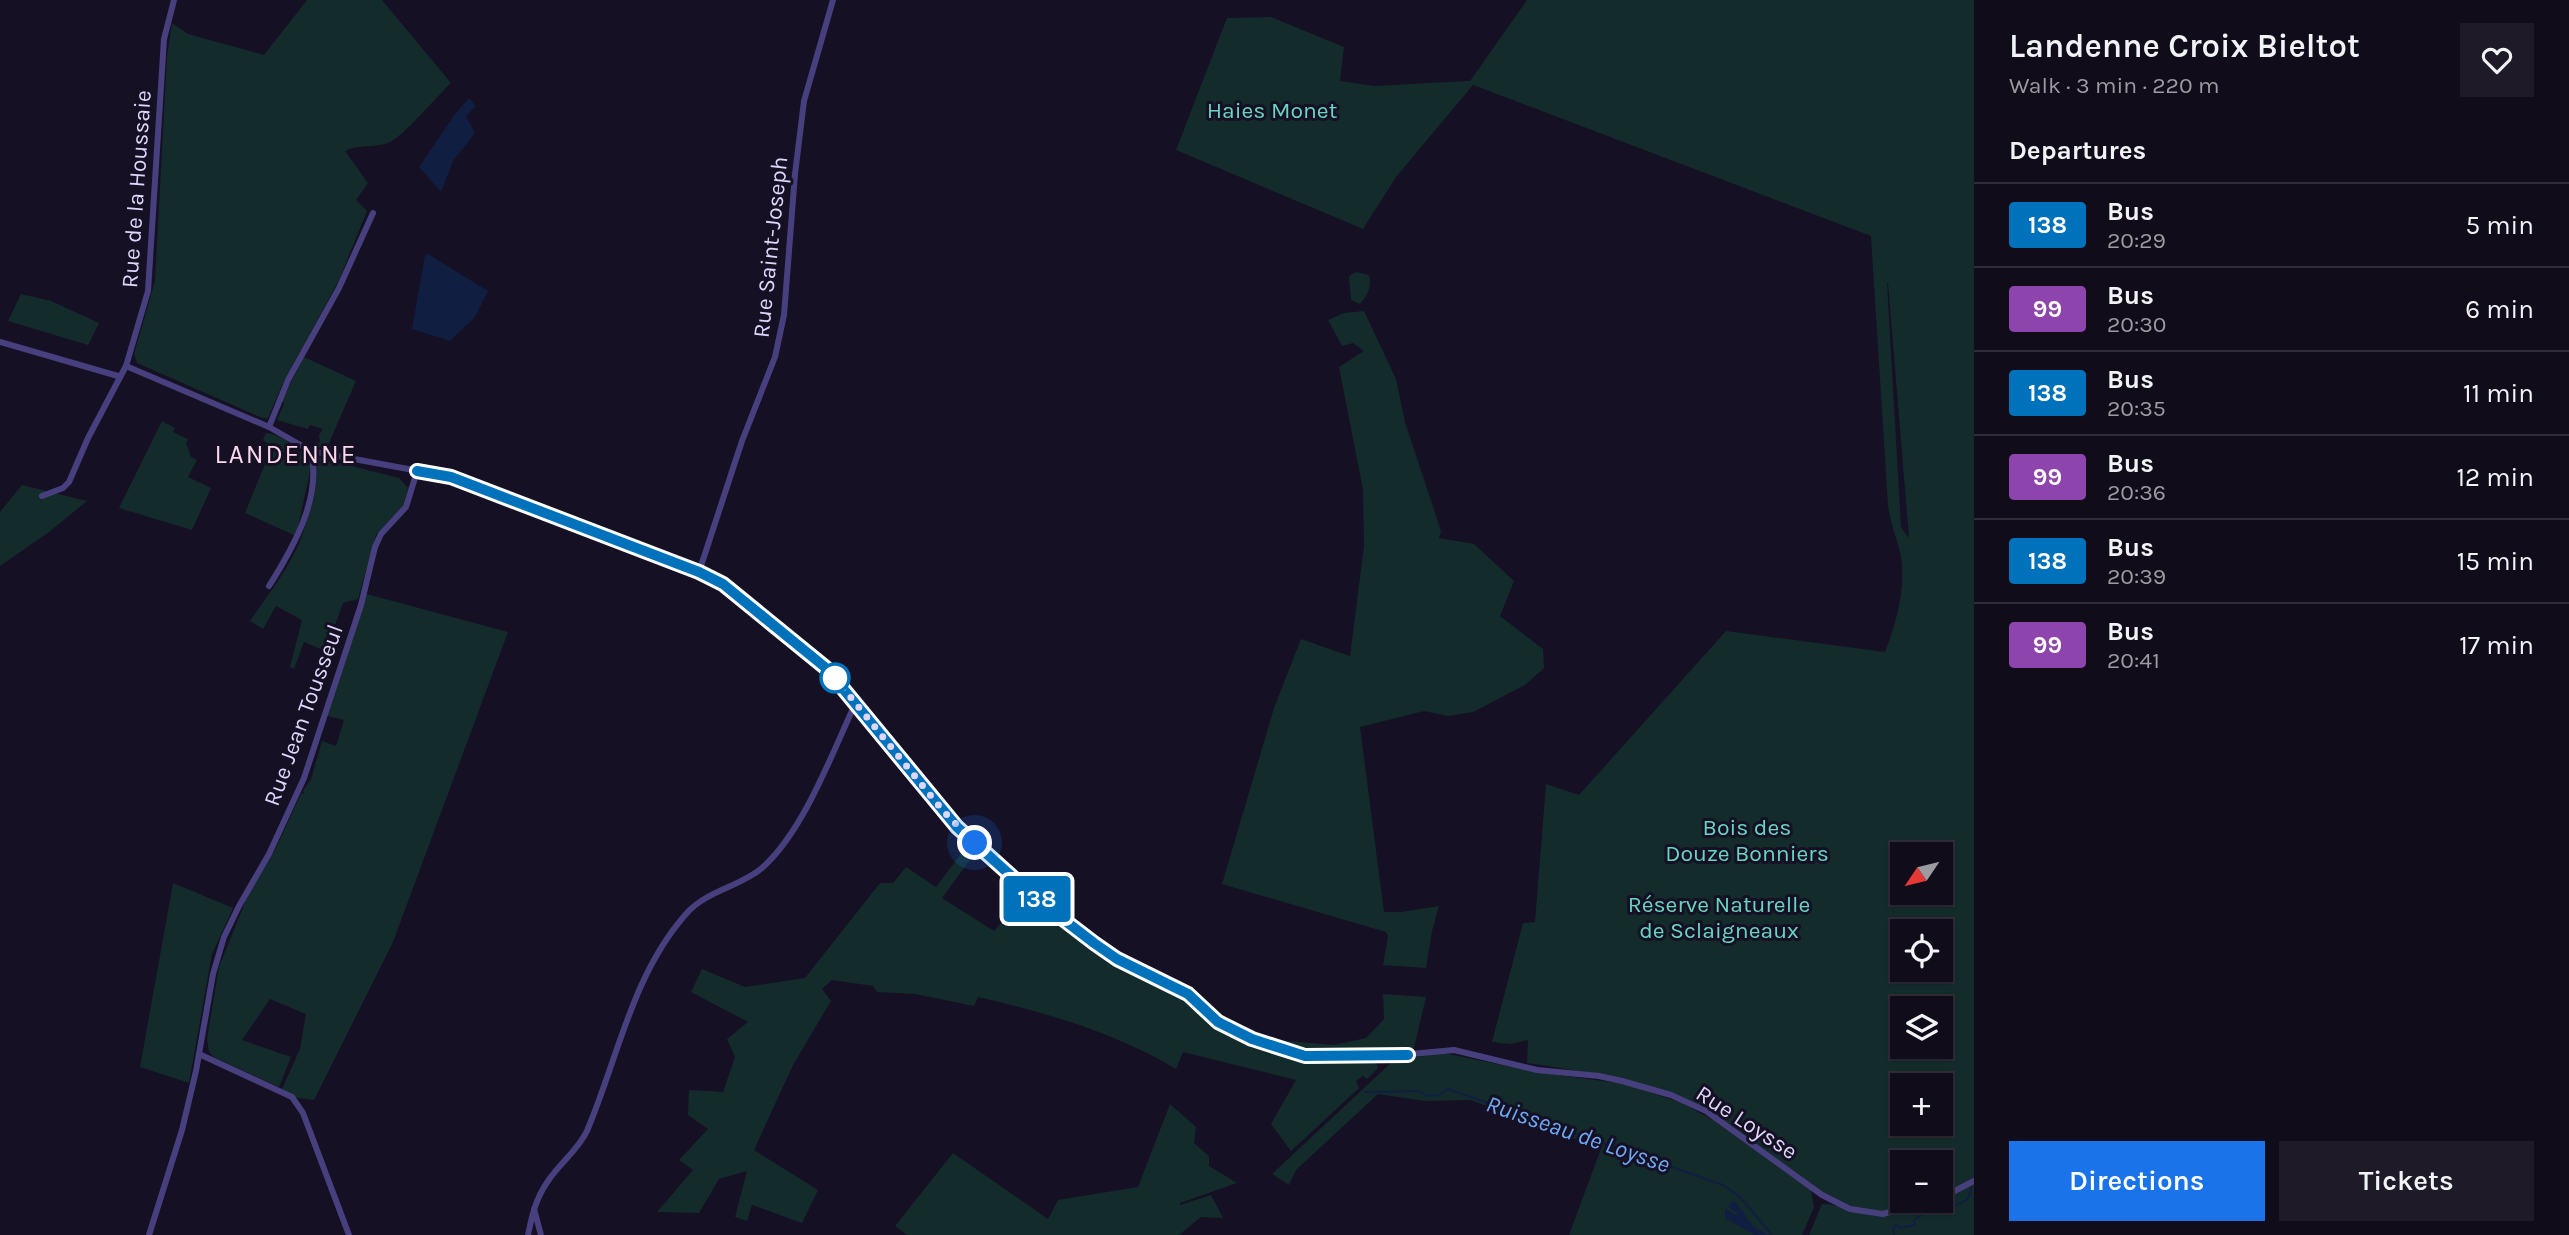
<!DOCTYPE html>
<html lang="en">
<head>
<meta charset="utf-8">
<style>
  :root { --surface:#100c1a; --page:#1e1a27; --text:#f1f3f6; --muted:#9c9ba2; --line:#302c39; --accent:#1a73e8 }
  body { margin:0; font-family:Karla,sans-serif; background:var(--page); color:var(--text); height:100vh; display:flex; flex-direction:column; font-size:26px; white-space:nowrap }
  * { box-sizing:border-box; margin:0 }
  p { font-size:23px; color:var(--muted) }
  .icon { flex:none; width:38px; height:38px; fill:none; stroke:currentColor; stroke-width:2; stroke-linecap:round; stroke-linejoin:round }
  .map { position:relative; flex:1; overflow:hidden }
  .sheet { display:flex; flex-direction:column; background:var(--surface); width:595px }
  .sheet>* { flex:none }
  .badge { padding:0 14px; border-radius:5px; font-size:24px; line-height:46px }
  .needle { width:46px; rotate:235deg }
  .tools { position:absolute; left:1890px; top:842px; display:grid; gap:14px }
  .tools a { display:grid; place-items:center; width:63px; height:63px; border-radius:0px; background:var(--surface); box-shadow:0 2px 5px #0004,0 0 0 2px var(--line); font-size:35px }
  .you { position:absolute; width:35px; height:35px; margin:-18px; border:5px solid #fff; border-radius:50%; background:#1a73e8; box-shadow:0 0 0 10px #1a73e833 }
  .map>.badge { position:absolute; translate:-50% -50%; box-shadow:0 0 0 4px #fff }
  h2 { padding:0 35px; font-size:26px; line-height:63px }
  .round { display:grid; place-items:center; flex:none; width:74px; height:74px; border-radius:0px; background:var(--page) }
  .head { display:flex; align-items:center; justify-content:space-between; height:119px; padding:0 35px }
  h1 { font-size:33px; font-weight:600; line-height:52px }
  .primary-button { display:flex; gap:14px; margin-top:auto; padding:14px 35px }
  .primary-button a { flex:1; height:80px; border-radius:0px; background:var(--accent); color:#fff; font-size:28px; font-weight:600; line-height:80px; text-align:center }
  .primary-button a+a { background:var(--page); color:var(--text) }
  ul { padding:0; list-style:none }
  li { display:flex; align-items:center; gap:21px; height:84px; padding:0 35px; border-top:2px solid var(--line) }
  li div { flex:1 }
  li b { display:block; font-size:26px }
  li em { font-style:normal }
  li .badge { min-width:77px; font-weight:700; text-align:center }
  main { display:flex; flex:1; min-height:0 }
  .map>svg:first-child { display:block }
  .green { fill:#142b2c; fill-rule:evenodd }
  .water { fill:#101e42 }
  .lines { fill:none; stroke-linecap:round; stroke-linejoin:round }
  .stream { stroke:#101e42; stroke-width:2 }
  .minor { stroke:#48407e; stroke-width:6 }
  .line-casing { stroke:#fff; stroke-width:16 }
  .line { stroke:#0072bc; stroke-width:10 }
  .walk { stroke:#ded6fb; stroke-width:7; stroke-dasharray:0 12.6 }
  .stop-dot { fill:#fff; stroke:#0072bc; stroke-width:3.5 }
  .labels { text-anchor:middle; stroke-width:6; stroke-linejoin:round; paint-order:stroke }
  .park-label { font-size:23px; fill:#68d5c4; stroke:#151023 }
  .street-label { font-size:23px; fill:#ded6fb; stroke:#151023 }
  .water-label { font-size:24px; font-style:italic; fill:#6ea8f2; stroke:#151023 }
  .quarter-label { font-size:26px; letter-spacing:2px; fill:#fbd8eb; stroke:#151023 }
</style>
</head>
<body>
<main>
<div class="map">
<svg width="1974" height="1235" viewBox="0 0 1974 1235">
  <rect width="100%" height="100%" fill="#151023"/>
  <!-- green -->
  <g class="green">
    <path d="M307,0H382L451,83C438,95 401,139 388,143C373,148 359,144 345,151L368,183L356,200L367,211L339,280L284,381L268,418H262L137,363L134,354L155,281L167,57L172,23L188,34L264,55Z"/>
    <path d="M1527,0H1974V1235H1809L1822,1204C1846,1204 1862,1218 1890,1216L1891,1213C1815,1217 1764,1141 1702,1110C1648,1083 1586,1071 1527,1063L1528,1040L1510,1044L1492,1042L1523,923L1535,922L1546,784L1579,795L1726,631L1885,652C1897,621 1908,582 1899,548C1895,534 1890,521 1888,505L1871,236L1473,85L1396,177L1363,229L1176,150L1227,18L1271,17L1344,47L1340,81L1374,86L1467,81H1470ZM1887,283H1888L1909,538L1901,527ZM1902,854H1941V892H1902ZM1902,931H1941V970H1902ZM1902,1008H1941V1046H1902ZM1902,1085H1941V1124H1902ZM1902,1162H1941V1200H1902Z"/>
    <path d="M1356,272L1369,275C1372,286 1368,295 1360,304L1351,300L1349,276Z"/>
    <path d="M21,294L51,301L99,323L88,345L8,321Z"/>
    <path d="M1364,311L1396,379L1405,422L1441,531L1439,538L1474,544L1514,581L1500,616L1543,649L1544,668L1525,685L1473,712L1448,716L1424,711L1360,727L1384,912H1401L1439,906L1432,931L1426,968L1383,965L1388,936L1386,932L1222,884L1274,708L1301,639L1350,656L1364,546L1363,490L1339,367L1364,351L1353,343L1342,346L1328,320L1344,313Z"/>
    <path d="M304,357L356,381L328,445L332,447L331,451L313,446L316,442L320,443L319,435L323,429L310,425L308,429L277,420L284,404L282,400Z"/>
    <path d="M162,421L175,428L173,432L188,439L186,443L191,457L197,460L188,477L211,488L192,530L119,508Z"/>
    <path d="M266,433C282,434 305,452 311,467L296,536L245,513L272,447L263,440Z"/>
    <path d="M316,457L399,478L408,488L403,507L376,535L358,599L343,603L326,651L304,642L294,669L290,667L302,620L276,606L263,629L250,621C268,595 293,563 303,533C312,508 311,483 316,457Z"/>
    <path d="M22,485L87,501L49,532L0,566V512Z"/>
    <path d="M363,593L508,632L393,942L314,1100L292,1097L281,1091L300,1049L306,1014L270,999L242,1040L291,1057L279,1087L214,1057L209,1052L207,1039L219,967L248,895L275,850L299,798L302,793L305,794L303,791L311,779L322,741L336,746L344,720L324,715Z"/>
    <path d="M969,843L977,850L942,898L994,931L1026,895L1088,946L1131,972L1187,996L1218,1025L1242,1040L1302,1058L1376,1062L1378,1068L1367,1079L1363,1076L1356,1081L1359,1088L1291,1151L1271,1124L1296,1080L1183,1052L1176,1069C1115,1032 1046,1013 978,997L974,1006L915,994L877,992L873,986L832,980L822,989L831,1001L793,1065L754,1150L818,1190L802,1223L752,1205L747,1221L735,1217L747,1171L719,1179L699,1213L657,1212L693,1170L679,1160L708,1129L688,1115L689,1090L723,1092L735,1057L727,1039L748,1022L691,992L702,969L745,987L805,978L880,883H893L906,867L936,887Z"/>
    <path d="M173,883L233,908L212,954L189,1083L140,1067Z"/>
    <path d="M1383,994L1426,997L1414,1048L1303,1053L1260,1039L1231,1025L1236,1023L1278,1040L1334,1045L1366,1038L1384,1019Z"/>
    <path d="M1444,1053L1535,1072L1625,1084L1682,1103L1713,1120L1811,1190L1814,1207L1802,1235H1569L1602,1146L1557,1134L1471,1100L1425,1101L1378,1094L1296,1170L1289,1185L1272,1174L1394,1060Z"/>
    <path d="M1170,1104L1196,1127L1194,1143L1209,1156V1166L1237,1183L1180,1203V1205L1211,1195L1223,1218L1201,1217L1179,1235H907L895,1226L953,1153L1048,1219L1058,1200L1138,1187Z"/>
  </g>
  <!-- water -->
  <g class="water">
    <path d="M469,98L476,106L466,116L475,133L453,161L441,192L419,167L455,114Z"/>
    <path d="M428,254L488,291L475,317L450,341L412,329L425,255Z"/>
    <path d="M1732,1201H1735L1753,1226L1768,1235H1755L1725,1218V1208L1735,1215L1738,1213L1728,1207Z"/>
  </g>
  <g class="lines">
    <!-- stream -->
    <g class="stream">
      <path d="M1365,1092L1419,1091L1427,1096L1439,1095L1448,1089L1723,1185L1739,1196L1772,1235"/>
      <path d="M1894,1235L1893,1228L1897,1225L1900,1228L1915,1225L1914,1220L1929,1210L1940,1211L1965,1201L1969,1197L1971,1188"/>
    </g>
    <!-- minor -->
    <g class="minor">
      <path d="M0,342L118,376"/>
      <path d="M126,366L269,427L311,451L451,477L699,572L723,584L826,668L957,827L1038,900L1117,959L1188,994L1218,1022L1252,1039L1305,1056H1389L1454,1050L1537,1070L1599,1076L1622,1081L1671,1095L1706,1111L1822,1195L1850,1209L1883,1214L1934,1200"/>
      <path d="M269,427L288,380L339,288L373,213"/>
      <path d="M42,496L63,488L69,482L88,438L126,366L148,291L164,39L174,0"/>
      <path d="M699,572L742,441L775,357L784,315L795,174L804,101L833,0"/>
      <path d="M269,586C293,548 322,498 311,451"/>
      <path d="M199,1054L292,1097L303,1113L349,1235"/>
      <path d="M1941,1198L1974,1181"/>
      <path d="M534,1209L541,1235"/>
      <path d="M149,1235L182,1130L196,1071L213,974L224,937L239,906L269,854L304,778L361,605L375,547L381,534L406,507L417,471"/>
      <path d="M528,1235C532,1215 536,1198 548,1181C560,1163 578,1150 587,1131C618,1058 632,975 686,914C707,890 740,887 762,868C804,831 832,753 856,702"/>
    </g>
  </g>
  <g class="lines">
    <defs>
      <path id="line" d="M417,471L451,477L699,572L723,584L826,668L957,827L1038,900L1094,943L1117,959L1188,994L1218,1022L1252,1039L1305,1056L1408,1055"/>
    </defs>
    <!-- line casing -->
    <use href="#line" class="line-casing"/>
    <!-- line -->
    <use href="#line" class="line"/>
    <!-- walk -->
    <path class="walk" d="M835,678L944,812L975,843"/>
  </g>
  <!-- markers -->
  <circle class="stop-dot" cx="835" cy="678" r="14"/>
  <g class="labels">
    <!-- park labels -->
    <g class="park-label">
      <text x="1272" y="118">Haies Monet</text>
      <text x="1747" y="835">Bois des<tspan x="1747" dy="26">Douze Bonniers</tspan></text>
      <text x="1719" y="912">Réserve Naturelle<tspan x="1719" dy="26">de Sclaigneaux</tspan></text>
    </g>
    <!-- street labels -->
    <g class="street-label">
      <text transform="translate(136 189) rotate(-86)" y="8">Rue de la Houssaie</text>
      <text transform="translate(770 247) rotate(-84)" y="8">Rue Saint-Joseph</text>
      <text transform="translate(303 715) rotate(-70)" y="8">Rue Jean Tousseul</text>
      <text transform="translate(1747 1122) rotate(33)" y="8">Rue Loysse</text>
    </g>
    <!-- water labels -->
    <g class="water-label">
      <text transform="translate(1578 1134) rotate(19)" y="8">Ruisseau de Loysse</text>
    </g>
    <!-- quarter labels -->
    <g class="quarter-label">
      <text x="286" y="463">LANDENNE</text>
    </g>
  </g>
</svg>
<div class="tools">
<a><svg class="needle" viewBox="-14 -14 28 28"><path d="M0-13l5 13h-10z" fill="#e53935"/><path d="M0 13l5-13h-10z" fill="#9c9ba2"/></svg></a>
<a><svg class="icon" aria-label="locate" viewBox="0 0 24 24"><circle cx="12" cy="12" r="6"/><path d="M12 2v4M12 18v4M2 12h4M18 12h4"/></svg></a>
<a><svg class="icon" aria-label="layers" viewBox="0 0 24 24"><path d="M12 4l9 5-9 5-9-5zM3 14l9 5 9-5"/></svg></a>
<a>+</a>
<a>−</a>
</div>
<div class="you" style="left:975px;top:843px"></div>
<b class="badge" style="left:1037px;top:899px;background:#0072bc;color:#fff">138</b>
</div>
<section class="sheet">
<div class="head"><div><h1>Landenne Croix Bieltot</h1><p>Walk · 3 min · 220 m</p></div><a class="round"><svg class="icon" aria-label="heart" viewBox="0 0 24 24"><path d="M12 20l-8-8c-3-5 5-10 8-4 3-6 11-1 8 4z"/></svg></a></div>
<h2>Departures</h2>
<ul>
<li><span class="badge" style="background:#0072bc;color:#fff">138</span><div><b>Bus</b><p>20:29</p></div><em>5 min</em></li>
<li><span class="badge" style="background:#8e44ad;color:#fff">99</span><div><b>Bus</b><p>20:30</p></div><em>6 min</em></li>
<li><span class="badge" style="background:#0072bc;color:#fff">138</span><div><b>Bus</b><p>20:35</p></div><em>11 min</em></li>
<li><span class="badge" style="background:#8e44ad;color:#fff">99</span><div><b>Bus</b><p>20:36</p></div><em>12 min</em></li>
<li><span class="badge" style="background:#0072bc;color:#fff">138</span><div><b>Bus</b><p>20:39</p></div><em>15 min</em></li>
<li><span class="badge" style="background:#8e44ad;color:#fff">99</span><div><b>Bus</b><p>20:41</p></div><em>17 min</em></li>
</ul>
<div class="primary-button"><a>Directions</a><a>Tickets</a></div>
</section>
</main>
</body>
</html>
